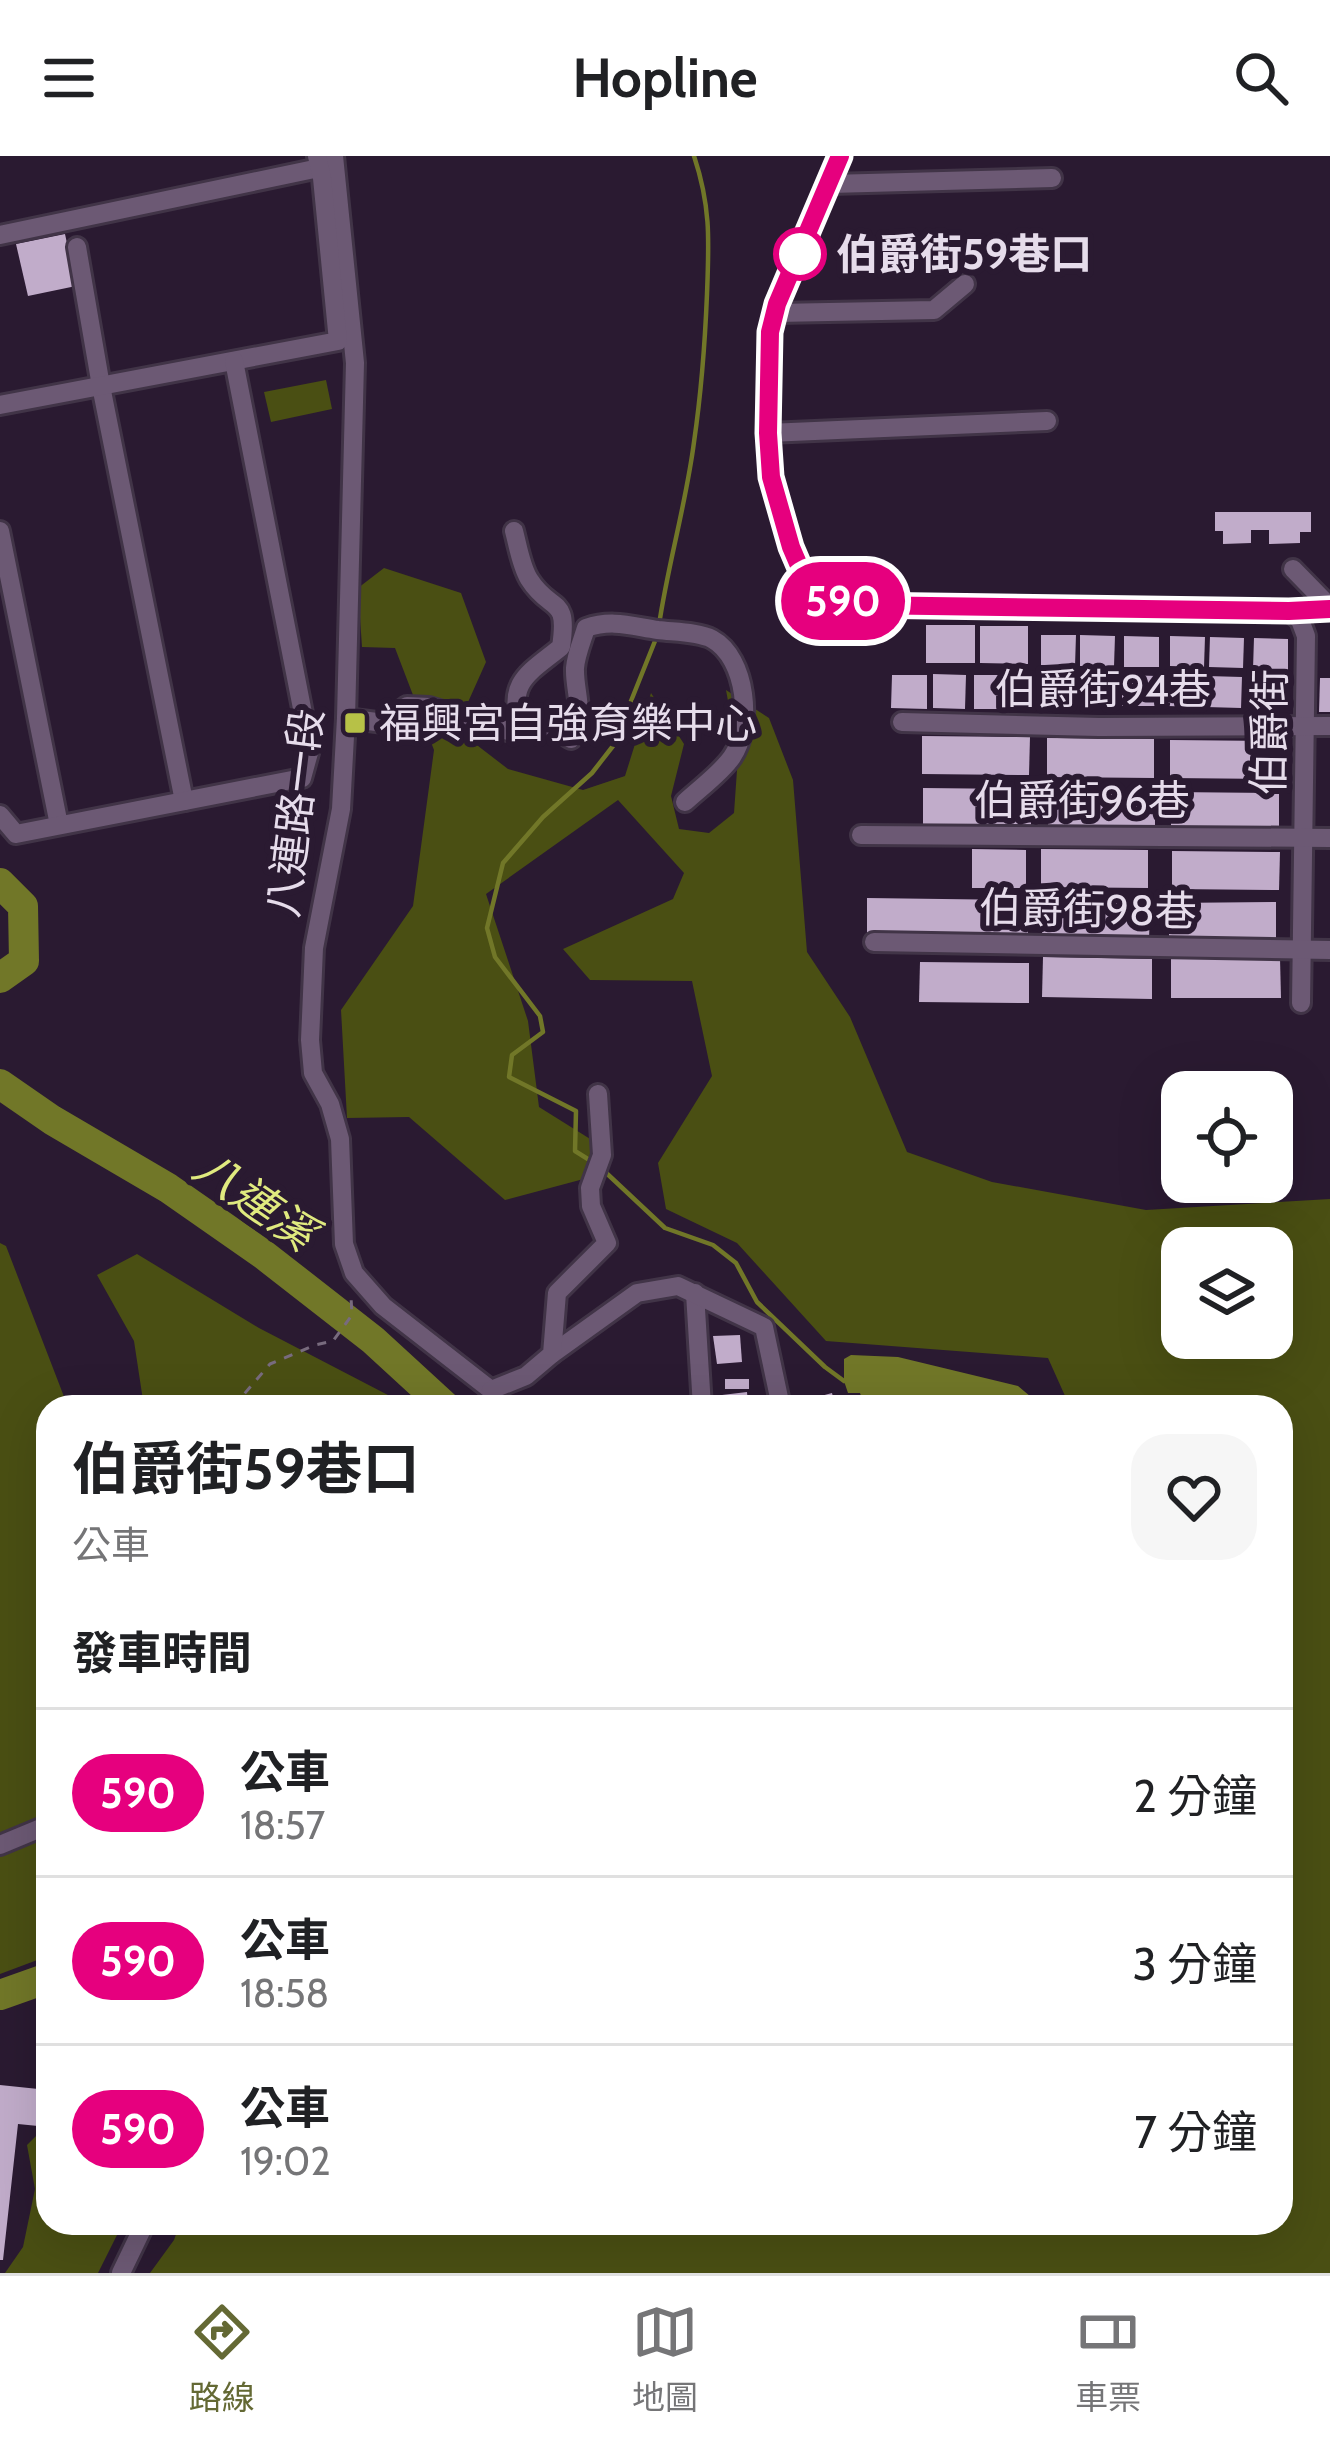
<!DOCTYPE html>
<html lang="zh-TW">
<head>
<meta charset="utf-8">
<style>
  :root { --surface:#fff; --page:#f6f6f6; --text:#202124; --muted:#757577; --line:#e0e0e0; --accent:#646934 }
  body { margin:0; font-family:Cabin,"Noto Sans TC",sans-serif; background:var(--page); color:var(--text); height:100vh; display:flex; flex-direction:column; font-size:45px; white-space:nowrap }
  * { box-sizing:border-box; margin:0 }
  p { font-size:39px; color:var(--muted) }
  .icon { flex:none; width:66px; height:66px; fill:none; stroke:currentColor; stroke-width:2; stroke-linecap:round; stroke-linejoin:round }
  .map { position:relative; flex:1; overflow:hidden }
  .details { position:absolute; left:36px; top:1239px; width:1257px; height:840px; display:flex; flex-direction:column; background:var(--surface); border-radius:36px; box-shadow:0 12px 48px #0002 }
  .details>* { flex:none }
  .badge { padding:0 24px; border-radius:39px; font-size:42px; line-height:78px }
  .controls { position:absolute; left:1161px; top:915px; display:grid; gap:24px }
  .controls a { display:grid; place-items:center; width:132px; height:132px; border-radius:24px; background:var(--surface); box-shadow:0 12px 48px #0002; font-size:60px }
  .map>.badge { position:absolute; translate:-50% -50%; box-shadow:0 0 0 6px #fff }
  h2 { padding:0 36px; font-size:45px; line-height:108px }
  .round { display:grid; place-items:center; flex:none; width:126px; height:126px; border-radius:36px; background:var(--page) }
  .summary { display:flex; align-items:center; justify-content:space-between; height:204px; padding:0 36px }
  h1 { font-size:57px; font-weight:700; line-height:90px }
  ul { padding:0; list-style:none }
  li { display:flex; align-items:center; gap:36px; height:168px; padding:0 36px; border-top:3px solid var(--line) }
  li div { flex:1 }
  li b { display:block; font-size:45px }
  li em { font-style:normal }
  li .badge { min-width:132px; font-weight:700; text-align:center }
  header { display:flex; justify-content:space-between; align-items:center; height:156px; padding:0 36px; background:var(--surface); font-size:54px; font-weight:700 }
  .tab-bar { display:flex; justify-content:space-around; align-items:center; height:168px; border-top:3px solid var(--line); background:var(--surface); font-size:33px; color:var(--muted) }
  .tab-bar a { display:grid; justify-items:center; gap:6px }
  .tab-bar .on { color:var(--accent) }
  .map>svg:first-child { display:block }
  .green { fill:#4a4f13; fill-rule:evenodd }
  .water { fill:#717728 }
  .lines { fill:none; stroke-linecap:round; stroke-linejoin:round }
  .stream { stroke:#717728; stroke-width:4.5 }
  .river { stroke:#717728; stroke-width:30 }
  .building { fill:#c1acca }
  .minor-casing { stroke:#413447; stroke-width:24 }
  .path { stroke:#786b7e; stroke-width:3; stroke-dasharray:9 9; stroke-linecap:butt }
  .minor { stroke:#6c5974; stroke-width:18 }
  .line-casing { stroke:#fff; stroke-width:27 }
  .line { stroke:#e6007e; stroke-width:18 }
  .stop-dot { fill:#fff; stroke:#e6007e; stroke-width:6 }
  .poi-dot { fill:#b7c147; stroke:#2a1a31; stroke-width:4.5 }
  .labels { text-anchor:middle; stroke-width:12; stroke-linejoin:round; paint-order:stroke }
  .stop-label { font-size:42px; font-weight:bold; fill:#e6dceb; stroke:#2a1a31; text-anchor:start }
  .street-label { font-size:42px; fill:#e6dceb; stroke:#2a1a31 }
  .poi-label { font-size:42px; fill:#e6dceb; stroke:#2a1a31; text-anchor:start }
  .water-label { font-size:45px; font-style:italic; fill:#e0ea7f; stroke:#2a1a31 }
</style>
</head>
<body>
<header><svg class="icon" aria-label="menu" viewBox="0 0 24 24"><path d="M4 6h16M4 12h16M4 18h16"/></svg>Hopline<svg class="icon" aria-label="search" viewBox="0 0 24 24"><circle cx="10" cy="10" r="6"/><path d="M15 15l6 6"/></svg></header>
<div class="map">
<svg width="1330" height="2117" viewBox="0 0 1330 2117">
  <rect width="100%" height="100%" fill="#2a1a31"/>
  <!-- green -->
  <g class="green">
    <path d="M326,224L332,253L271,266L264,236Z"/>
    <path d="M384,412L461,437L486,506L456,573L508,613L583,634L625,620L651,537L684,588L671,640L679,673L709,677L734,657L738,600L726,534L769,562L793,624L807,796L850,861L907,996L992,1026L1146,1054L1330,1043V2117H150L174,2084L180,2067H1281V1251H1070L1048,1202L826,1185L737,1087L666,1053L658,1007L712,920L692,825L590,824L563,793L673,743L684,717L618,644L486,738L528,865L539,951L595,986L591,1021L505,1044L409,961L347,962L341,854L413,750L434,594L395,492L362,491L358,432ZM1182,1092H1272V1182H1182Z"/>
    <path d="M0,1087L6,1090L68,1251H48V1800L0,1818Z"/>
    <path d="M137,1098L259,1172L411,1251H144L134,1185L97,1119Z"/>
    <path d="M38,1978L48,1980V2067H123L98,2117H5L23,2091L35,2033L27,1989Z"/>
  </g>
  <!-- water -->
  <path class="water" d="M851,1199L898,1201L1018,1230L1043,1251H865L860,1237H848L844,1225V1203Z"/>
  <g class="lines">
    <!-- stream -->
    <g class="stream">
      <path d="M659,469C668,408 686,348 694,286C701,238 705,187 707,138C709,85 711,51 694,0"/>
      <path d="M591,1005L575,995L576,955L509,921L512,899L543,876L540,860L495,801L487,772L503,707L543,661L592,617L613,590L657,480"/>
      <path d="M601,1012L665,1072L713,1089L736,1107L757,1146L825,1211L844,1225"/>
    </g>
    <!-- river -->
    <g class="river">
      <path d="M0,727L23,750L24,805L0,822"/>
      <path d="M0,928L52,964L168,1032L264,1099L373,1184L446,1251"/>
      <path d="M0,1839L48,1822"/>
    </g>
  </g>
  <!-- building -->
  <g class="building">
    <path d="M65,78L76,130L28,140L16,88Z"/>
    <path d="M1215,356H1311V376H1300V387L1269,388V374H1251V387L1223,388V375H1215Z"/>
    <rect x="926" y="469" width="49" height="38"/>
    <path d="M980,470H1028V508L980,507Z"/>
    <path d="M1041,479H1076L1075,510L1041,509Z"/>
    <path d="M1080,479L1115,480L1114,510H1080Z"/>
    <path d="M1124,480L1159,481V511H1124Z"/>
    <path d="M1170,480L1205,481L1204,511L1170,510Z"/>
    <path d="M1210,481L1244,482L1243,512L1209,511Z"/>
    <path d="M1254,482L1288,483V514L1253,513Z"/>
    <path d="M933,518L966,519L965,553L933,552Z"/>
    <path d="M1041,518L1076,519L1075,550L1041,549Z"/>
    <path d="M892,519H927V553L891,552Z"/>
    <path d="M974,519H1001L1000,553H974Z"/>
    <path d="M1010,519H1036V553L1009,552Z"/>
    <rect x="1080" y="519" width="35" height="31"/>
    <path d="M1122,519L1157,520L1156,550H1122Z"/>
    <path d="M1168,519L1202,520V551L1167,550Z"/>
    <path d="M1207,520L1242,521L1241,552L1206,551Z"/>
    <path d="M1251,522L1286,523L1285,553L1250,552Z"/>
    <path d="M1320,522H1330V556H1319Z"/>
    <path d="M922,580L1030,581L1029,619L922,618Z"/>
    <path d="M1047,582L1154,583V622L1047,621Z"/>
    <path d="M1170,584L1278,585L1277,623L1170,622Z"/>
    <path d="M923,632L1031,633V671L923,670Z"/>
    <path d="M1048,634L1155,636V674L1048,673Z"/>
    <path d="M1171,636L1279,637V675L1171,674Z"/>
    <path d="M972,693L1026,694V732H972Z"/>
    <path d="M1041,693L1148,694V732L1041,731Z"/>
    <path d="M1172,695L1280,696L1279,734L1172,733Z"/>
    <path d="M867,742L1028,744V782L867,780Z"/>
    <path d="M1042,745L1150,746L1149,785L1042,784Z"/>
    <path d="M1276,746V784L1169,785V747Z"/>
    <path d="M1043,801L1152,803V843L1042,841Z"/>
    <path d="M1171,802H1280L1281,842H1171Z"/>
    <path d="M920,806L1029,807V847L919,846Z"/>
    <path d="M740,1179L742,1206L717,1208L713,1180Z"/>
    <rect x="725" y="1223" width="24" height="10"/>
    <path d="M747,1236L748,1248L723,1251L722,1239Z"/>
    <path d="M832,1237L834,1245L855,1240L858,1251H796L795,1247Z"/>
    <path d="M0,1929L48,1934V1971L18,1968L3,2104H0Z"/>
  </g>
  <g class="lines">
    <defs>
      <g id="minor">
        <path d="M334,0L355,207L346,562L341,653L314,792L310,884L313,917L330,948L340,983L344,1088L354,1117L383,1150L491,1234L497,1251"/>
        <path d="M840,0L777,148L771,176L768,277L771,321L791,390L806,426L833,442L860,449L1289,455L1330,453"/>
        <path d="M830,28L1052,22"/>
        <path d="M0,79L319,12"/>
        <path d="M77,91L101,230L184,645"/>
        <path d="M776,157L934,154L965,128"/>
        <path d="M0,249L338,185L322,22L317,0"/>
        <path d="M768,277L1047,265"/>
        <path d="M0,375L59,669"/>
        <path d="M514,375C518,390 521,410 529,423C551,458 569,438 561,491C529,517 506,526 521,571"/>
        <path d="M1293,413L1330,451"/>
        <path d="M1289,455L1300,464L1306,480L1301,847"/>
        <path d="M346,562L384,567L407,550L429,551L508,575L532,567L546,568L571,583C587,561 574,536 575,512C576,499 582,485 586,472C612,463 631,470 658,474C674,476 699,476 712,483C747,502 753,571 732,601C721,617 700,632 685,646"/>
        <path d="M902,566L1099,571L1330,570"/>
        <path d="M0,659L16,678L302,622L310,593L234,205"/>
        <path d="M861,679L1330,682"/>
        <path d="M874,786L1330,794"/>
        <path d="M695,1137L702,1251"/>
        <path d="M552,1198L637,1137L678,1130L764,1171L781,1251"/>
        <path d="M491,1234L526,1220L552,1198L557,1137L607,1087L591,1050L590,1032L602,999L598,938"/>
        <path d="M0,1689L48,1669"/>
        <path d="M121,2117L145,2067"/>
      </g>
    </defs>
    <!-- minor casing -->
    <use href="#minor" class="minor-casing"/>
    <!-- path -->
    <path class="path" d="M233,1251L270,1208L315,1189L333,1185L352,1159L351,1141"/>
    <!-- minor -->
    <use href="#minor" class="minor"/>
  </g>
  <g class="lines">
    <defs>
      <path id="line" d="M840,0L777,148L770,176L768,277L771,321L791,391L806,426L833,442L860,449L1289,455L1330,453"/>
    </defs>
    <!-- line casing -->
    <use href="#line" class="line-casing"/>
    <!-- line -->
    <use href="#line" class="line"/>
  </g>
  <!-- markers -->
  <circle class="stop-dot" cx="800" cy="98" r="24"/>
  <rect class="poi-dot" x="343" y="555" width="24" height="24" rx="6"/>
  <g class="labels">
    <!-- stop labels -->
    <g class="stop-label">
      <text x="836" y="113">伯爵街59巷口</text>
    </g>
    <!-- street labels -->
    <g class="street-label">
      <text x="1103" y="548">伯爵街94巷</text>
      <text transform="translate(1269 576) rotate(-89)" y="15">伯爵街</text>
      <text x="1082" y="659">伯爵街96巷</text>
      <text transform="translate(295 657) rotate(-83)" y="15">八連路一段</text>
      <text transform="translate(1088 753) rotate(1)" y="15">伯爵街98巷</text>
    </g>
    <!-- poi labels -->
    <g class="poi-label">
      <text x="379" y="582">福興宮自強育樂中心</text>
    </g>
    <!-- water labels -->
    <g class="water-label">
      <text transform="translate(255 1044) rotate(35)" y="16">八連溪</text>
    </g>
  </g>
</svg>
<div class="controls">
<a><svg class="icon" aria-label="locate" viewBox="0 0 24 24"><circle cx="12" cy="12" r="6"/><path d="M12 2v4M12 18v4M2 12h4M18 12h4"/></svg></a>
<a><svg class="icon" aria-label="layers" viewBox="0 0 24 24"><path d="M12 4l9 5-9 5-9-5zM3 14l9 5 9-5"/></svg></a>
</div>
<b class="badge" style="left:843px;top:445px;background:#e6007e;color:#fff">590</b>
<section class="details">
<div class="summary"><div><h1>伯爵街59巷口</h1><p>公車</p></div><a class="round"><svg class="icon" aria-label="heart" viewBox="0 0 24 24"><path d="M12 20l-8-8c-3-5 5-10 8-4 3-6 11-1 8 4z"/></svg></a></div>
<h2>發車時間</h2>
<ul>
<li><span class="badge" style="background:#e6007e;color:#fff">590</span><div><b>公車</b><p>18:57</p></div><em>2 分鐘</em></li>
<li><span class="badge" style="background:#e6007e;color:#fff">590</span><div><b>公車</b><p>18:58</p></div><em>3 分鐘</em></li>
<li><span class="badge" style="background:#e6007e;color:#fff">590</span><div><b>公車</b><p>19:02</p></div><em>7 分鐘</em></li>
</ul>
</section>
</div>
<nav class="tab-bar">
<a class="on"><svg class="icon" aria-label="directions" viewBox="0 0 24 24"><path d="M12 3l9 9-9 9-9-9zM9 14v-3h6M13 9l2 2-2 2"/></svg>路線</a>
<a><svg class="icon" aria-label="map" viewBox="0 0 24 24"><path d="M3 6l6-2 6 2 6-2v14l-6 2-6-2-6 2zM9 4v14M15 6v14"/></svg>地圖</a>
<a><svg class="icon" aria-label="tickets" viewBox="0 0 24 24"><path d="M3 7h18v10H3zM15 7v10"/></svg>車票</a>
</nav>
</body>
</html>
